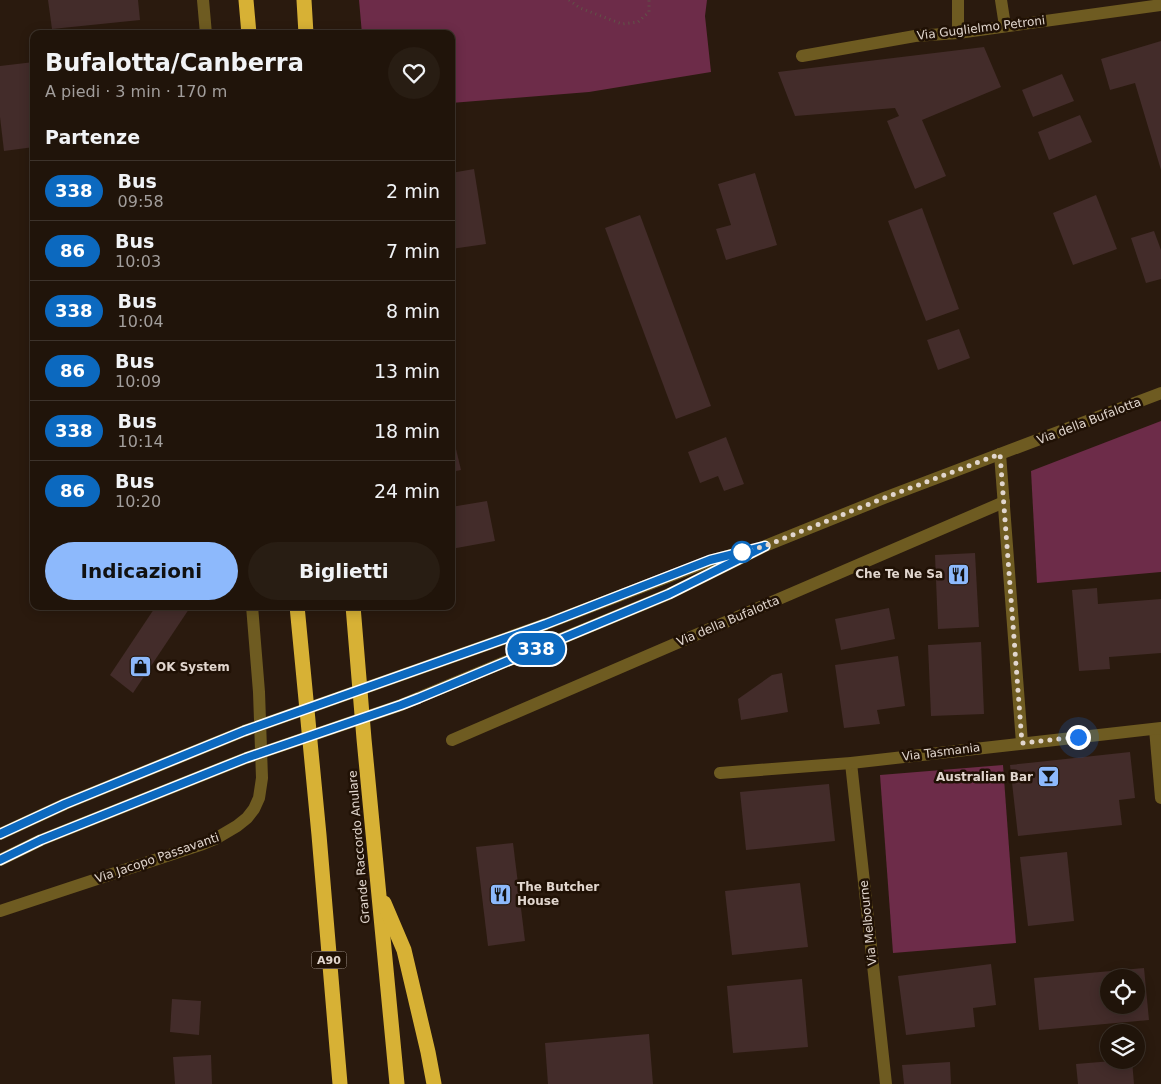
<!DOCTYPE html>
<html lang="it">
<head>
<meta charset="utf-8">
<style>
  :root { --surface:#20140a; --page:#281d13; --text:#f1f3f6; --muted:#a29e9c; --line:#3d332b; --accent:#8db9fc }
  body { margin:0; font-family:"DejaVu Sans",sans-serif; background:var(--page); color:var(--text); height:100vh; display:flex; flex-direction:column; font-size:19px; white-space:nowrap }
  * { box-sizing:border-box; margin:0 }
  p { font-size:16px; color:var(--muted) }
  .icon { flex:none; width:28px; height:28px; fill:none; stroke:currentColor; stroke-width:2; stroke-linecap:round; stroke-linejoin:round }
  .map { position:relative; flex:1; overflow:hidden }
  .panel { position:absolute; left:30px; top:30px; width:425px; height:580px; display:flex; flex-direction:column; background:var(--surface); border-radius:10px; box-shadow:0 2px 12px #0003,0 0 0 1px var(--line) }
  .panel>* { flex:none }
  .badge { padding:0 10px; border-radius:16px; font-size:18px; line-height:32px }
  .controls { position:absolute; left:1100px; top:969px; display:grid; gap:10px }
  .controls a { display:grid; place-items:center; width:45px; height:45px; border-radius:50%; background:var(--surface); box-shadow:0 2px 12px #0003,0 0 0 1px var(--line); font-size:25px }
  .you { position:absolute; width:25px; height:25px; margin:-12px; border:4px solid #fff; border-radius:50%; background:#1a73e8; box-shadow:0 0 0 8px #1a73e833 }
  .map>.badge { position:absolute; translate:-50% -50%; box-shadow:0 0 0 2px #fff }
  h2 { padding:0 15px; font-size:19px; line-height:45px }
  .round { display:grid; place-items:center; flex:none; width:52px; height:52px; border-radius:26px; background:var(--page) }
  .headline { display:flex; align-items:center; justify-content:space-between; height:85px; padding:0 15px }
  h1 { font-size:24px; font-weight:700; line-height:38px }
  .primary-button { display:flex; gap:10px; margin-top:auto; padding:10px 15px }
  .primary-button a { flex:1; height:58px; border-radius:30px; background:var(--accent); color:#111; font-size:20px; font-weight:700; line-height:58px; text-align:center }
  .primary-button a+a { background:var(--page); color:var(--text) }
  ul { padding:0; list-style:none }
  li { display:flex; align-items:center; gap:15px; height:60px; padding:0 15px; border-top:1px solid var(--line) }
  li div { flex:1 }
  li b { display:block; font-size:19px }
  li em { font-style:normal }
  li .badge { min-width:55px; font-weight:700; text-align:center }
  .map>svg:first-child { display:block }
  .green { fill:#6d2c49 }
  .building { fill:#432c2a; fill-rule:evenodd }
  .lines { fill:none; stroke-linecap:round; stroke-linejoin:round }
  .path { stroke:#615348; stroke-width:3; stroke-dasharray:1 4; stroke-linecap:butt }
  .minor { stroke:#6e5b21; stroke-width:12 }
  .highway { stroke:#d7b135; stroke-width:15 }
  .line-casing { stroke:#fff; stroke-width:11 }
  .line { stroke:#0c69bf; stroke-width:8 }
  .walk { stroke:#e1d6ce; stroke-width:5; stroke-dasharray:0 9 }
  .stop-dot { fill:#fff; stroke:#0c69bf; stroke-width:2.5 }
  .labels { text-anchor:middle; stroke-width:5; stroke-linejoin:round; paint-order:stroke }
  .shield { fill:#201105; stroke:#a79b92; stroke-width:1 }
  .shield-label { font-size:11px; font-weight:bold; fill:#e1d6ce }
  .street-label { font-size:12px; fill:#e1d6ce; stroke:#201105 }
  .poi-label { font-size:12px; font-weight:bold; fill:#e1d6ce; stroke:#201105; text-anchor:end }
</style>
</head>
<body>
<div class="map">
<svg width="1161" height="1084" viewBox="0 0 1161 1084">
  <rect width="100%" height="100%" fill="#2a1a0e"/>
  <!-- green -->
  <g class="green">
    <path d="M359,0H707L705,16L711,72L589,92L451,103V34H362Z"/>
    <path d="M1161,421V572L1037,583L1031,471Z"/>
    <path d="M1003,765L1016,943L893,953L880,775Z"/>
  </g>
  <!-- building -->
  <g class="building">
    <path d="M48,0H138L140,20L52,29Z"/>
    <path d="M1161,41V170L1135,83L1110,90L1101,59Z"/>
    <path d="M984,47L1001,87L922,120L946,176L915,189L887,121L899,116L895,108L795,116L778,72Z"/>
    <path d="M34,62V147L4,151L0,117V66Z"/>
    <path d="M1062,74L1074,101L1033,117L1022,90Z"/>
    <path d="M1080,115L1092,142L1049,160L1038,132Z"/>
    <path d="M474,169L486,244L451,249V173Z"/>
    <path d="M755,173L777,245L726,260L716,229L731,225L718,184Z"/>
    <path d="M1096,195L1117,249L1073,265L1053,213Z"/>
    <path d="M922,208L959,309L926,321L888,221Z"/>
    <path d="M640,215L711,406L676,419L605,228Z"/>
    <path d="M1154,231L1161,250V279L1146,283L1131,238Z"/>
    <path d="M959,329L970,358L938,370L927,340Z"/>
    <path d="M451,428L461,470L451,472Z"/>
    <path d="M726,437L744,484L724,491L718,476L700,483L688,452Z"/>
    <path d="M487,501L495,541L451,549V507Z"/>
    <path d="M975,553L979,627L938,629L935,555Z"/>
    <path d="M1097,588L1098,604L1161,599V653L1109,657L1110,669L1079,671L1072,590Z"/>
    <path d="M156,606H191L133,693L110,675Z"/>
    <path d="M889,608L895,639L841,650L835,619Z"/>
    <path d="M981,642L984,714L931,716L928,645Z"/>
    <path d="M898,656L905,706L877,710L880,724L844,728L835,665Z"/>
    <path d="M782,673L788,712L741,720L738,699L772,675Z"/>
    <path d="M1130,752L1135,798L1119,800L1122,825L1018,836L1010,765Z"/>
    <path d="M829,784L835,841L746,850L740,792Z"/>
    <path d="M513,843L525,941L488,946L476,847Z"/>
    <path d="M1067,852L1074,921L1028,926L1020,857Z"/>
    <path d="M800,883L808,947L732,955L725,891Z"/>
    <path d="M991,964L996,1005L973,1008L975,1027L906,1035L898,976Z"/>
    <path d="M1144,968L1149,1020L1039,1030L1034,978ZM1109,978H1136V1005H1109Z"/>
    <path d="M802,979L808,1047L733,1053L727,986Z"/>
    <path d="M172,999L201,1001L199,1035L170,1032Z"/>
    <path d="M649,1034L653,1084H548L545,1043Z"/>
    <path d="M211,1055L212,1084H175L173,1057Z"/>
    <path d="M1124,1060H1132L1134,1084H1078L1076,1064Z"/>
    <path d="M950,1062L951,1084H904L902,1065Z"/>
  </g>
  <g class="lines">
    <!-- path -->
    <path class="path" d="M569,0L580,8L622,24L638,22L649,12V0"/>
    <!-- minor -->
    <g class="minor">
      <path d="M203,0L206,34"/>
      <path d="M1001,0L1005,26"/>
      <path d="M958,33V0"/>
      <path d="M802,56L915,36L958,33L1161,5"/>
      <path d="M1000,454L1022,743"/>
      <path d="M1155,729L1161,798"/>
      <path d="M452,740L1004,502"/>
      <path d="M851,763L886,1084"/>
      <path d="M720,773L851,763L1161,728"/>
      <path d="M0,834L65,804L244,731L546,624L710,561L738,553"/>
      <path d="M0,860L41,840L246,758L401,705L669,594L765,546L884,498L1161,393"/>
      <path d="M0,911L203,844L215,839L237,826L247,818L254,809L259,798L262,778L259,692L252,606"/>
    </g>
    <!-- highway -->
    <g class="highway">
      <path d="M246,0L249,34"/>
      <path d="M304,0L306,34"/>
      <path d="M297,606L319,835L340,1084"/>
      <path d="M353,606L364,739L397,1084"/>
      <path d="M384,903L404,950L428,1052L434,1084"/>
    </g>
  </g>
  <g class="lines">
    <defs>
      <path id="line" d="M0,834L65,804L244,731L546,624L710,560L765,546L669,594L419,698L401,705L246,758L41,840L0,860"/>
    </defs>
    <!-- line casing -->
    <use href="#line" class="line-casing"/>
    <!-- line -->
    <use href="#line" class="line"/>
    <!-- walk -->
    <path class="walk" d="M742,552L765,546L884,498L1000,454L1022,743L1078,737"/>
  </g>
  <!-- icons -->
  <defs>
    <symbol id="restaurant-square" viewBox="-11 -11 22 22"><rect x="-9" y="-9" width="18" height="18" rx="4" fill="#8db9fc" stroke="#201105"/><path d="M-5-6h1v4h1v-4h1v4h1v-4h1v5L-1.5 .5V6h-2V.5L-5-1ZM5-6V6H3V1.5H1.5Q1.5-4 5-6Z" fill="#111"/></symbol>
    <symbol id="shop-square" viewBox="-11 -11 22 22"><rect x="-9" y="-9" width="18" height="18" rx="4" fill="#8db9fc" stroke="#201105"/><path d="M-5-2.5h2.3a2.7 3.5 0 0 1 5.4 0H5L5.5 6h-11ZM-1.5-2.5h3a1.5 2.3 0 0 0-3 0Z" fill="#111"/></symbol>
    <symbol id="bar-square" viewBox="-11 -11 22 22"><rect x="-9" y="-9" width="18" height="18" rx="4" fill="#8db9fc" stroke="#201105"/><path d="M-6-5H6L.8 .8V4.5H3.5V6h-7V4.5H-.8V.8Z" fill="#111"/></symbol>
  </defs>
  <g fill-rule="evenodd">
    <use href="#restaurant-square" x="946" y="562" width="25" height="25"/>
    <use href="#shop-square" x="128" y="654" width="25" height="25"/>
    <use href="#bar-square" x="1036" y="764" width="25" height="25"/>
    <use href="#restaurant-square" x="488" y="882" width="25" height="25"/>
  </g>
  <!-- markers -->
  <circle class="stop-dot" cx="742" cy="552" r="10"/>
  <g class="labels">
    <!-- shield labels -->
    <rect class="shield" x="311.5" y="951.5" width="35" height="17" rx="4"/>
    <g class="shield-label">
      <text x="329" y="964">A90</text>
    </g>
    <!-- street labels -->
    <g class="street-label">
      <text transform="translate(981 28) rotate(-7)" y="4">Via Guglielmo Petroni</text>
      <text transform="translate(1089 421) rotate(-21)" y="4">Via della Bufalotta</text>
      <text transform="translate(728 621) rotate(-23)" y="4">Via della Bufalotta</text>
      <text transform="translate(941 752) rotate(-7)" y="4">Via Tasmania</text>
      <text transform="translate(359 847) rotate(-95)" y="4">Grande Raccordo Anulare</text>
      <text transform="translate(157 858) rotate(-19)" y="4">Via Jacopo Passavanti</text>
      <text transform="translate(868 923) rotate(-96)" y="4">Via Melbourne</text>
    </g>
    <!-- poi labels -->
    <g class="poi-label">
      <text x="943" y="578">Che Te Ne Sa</text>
      <text x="156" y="671" text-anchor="start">OK System</text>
      <text x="1033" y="781">Australian Bar</text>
      <text x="517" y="891" text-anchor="start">The Butcher<tspan x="517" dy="14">House</tspan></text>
    </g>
  </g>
</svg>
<div class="controls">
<a><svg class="icon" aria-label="locate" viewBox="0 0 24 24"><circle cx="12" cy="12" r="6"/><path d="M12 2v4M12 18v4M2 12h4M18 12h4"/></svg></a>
<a><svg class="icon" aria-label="layers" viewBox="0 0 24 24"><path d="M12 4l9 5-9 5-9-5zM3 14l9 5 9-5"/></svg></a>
</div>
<div class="you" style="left:1078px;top:737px"></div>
<b class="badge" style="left:536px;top:649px;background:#0c69bf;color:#fff">338</b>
<section class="panel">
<div class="headline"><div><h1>Bufalotta/Canberra</h1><p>A piedi · 3 min · 170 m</p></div><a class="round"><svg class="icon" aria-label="heart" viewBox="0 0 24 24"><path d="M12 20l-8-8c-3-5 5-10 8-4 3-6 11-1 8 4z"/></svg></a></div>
<h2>Partenze</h2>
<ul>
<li><span class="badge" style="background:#0c69bf;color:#fff">338</span><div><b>Bus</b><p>09:58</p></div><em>2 min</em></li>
<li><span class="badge" style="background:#0c69bf;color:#fff">86</span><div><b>Bus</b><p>10:03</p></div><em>7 min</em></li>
<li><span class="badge" style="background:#0c69bf;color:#fff">338</span><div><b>Bus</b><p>10:04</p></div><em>8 min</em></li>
<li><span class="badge" style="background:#0c69bf;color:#fff">86</span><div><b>Bus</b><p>10:09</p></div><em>13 min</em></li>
<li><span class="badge" style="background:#0c69bf;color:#fff">338</span><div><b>Bus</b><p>10:14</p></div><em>18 min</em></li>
<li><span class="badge" style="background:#0c69bf;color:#fff">86</span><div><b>Bus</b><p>10:20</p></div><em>24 min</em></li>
</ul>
<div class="primary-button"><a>Indicazioni</a><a>Biglietti</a></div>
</section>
</div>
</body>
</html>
